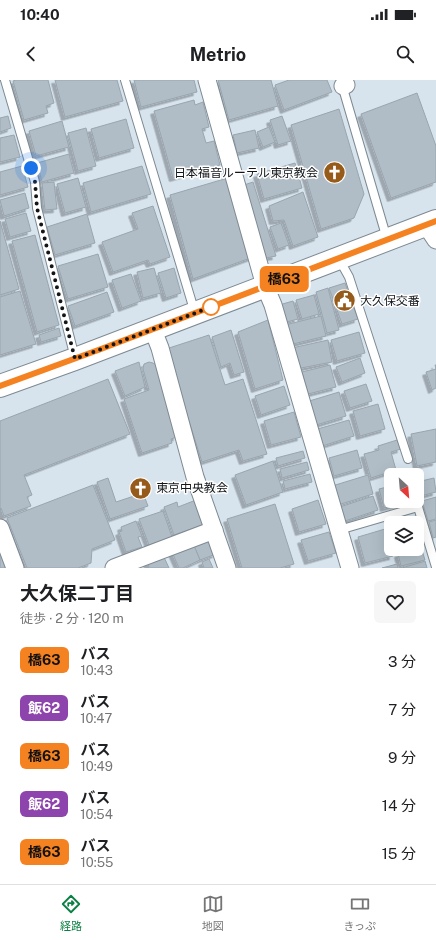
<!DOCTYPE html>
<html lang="ja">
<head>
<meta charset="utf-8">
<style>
  :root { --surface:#fff; --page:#f6f6f6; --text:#202124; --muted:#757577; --line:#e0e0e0; --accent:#0b8043 }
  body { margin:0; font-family:"Public Sans","Noto Sans JP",sans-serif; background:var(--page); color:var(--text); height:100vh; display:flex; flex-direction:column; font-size:15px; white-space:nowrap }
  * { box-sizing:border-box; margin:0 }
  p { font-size:13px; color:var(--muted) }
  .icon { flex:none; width:22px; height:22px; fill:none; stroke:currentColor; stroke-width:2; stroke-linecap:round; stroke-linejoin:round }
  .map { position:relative; height:488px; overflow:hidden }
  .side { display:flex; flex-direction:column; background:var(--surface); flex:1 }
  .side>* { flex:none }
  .badge { padding:0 8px; border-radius:6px; font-size:14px; line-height:26px }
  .needle { width:26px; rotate:154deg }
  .buttons { position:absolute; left:384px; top:388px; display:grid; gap:8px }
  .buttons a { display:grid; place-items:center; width:40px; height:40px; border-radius:6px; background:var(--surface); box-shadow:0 4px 16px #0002; font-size:20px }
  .you { position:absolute; width:20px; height:20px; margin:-10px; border:3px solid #fff; border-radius:50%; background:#1a73e8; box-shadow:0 0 0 6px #1a73e833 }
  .map>.badge { position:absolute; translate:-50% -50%; box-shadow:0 0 0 2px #fff }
  .round { display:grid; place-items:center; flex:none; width:42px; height:42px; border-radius:6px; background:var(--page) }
  .headline { display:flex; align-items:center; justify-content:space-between; height:68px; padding:0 20px }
  h1 { font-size:19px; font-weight:700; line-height:30px }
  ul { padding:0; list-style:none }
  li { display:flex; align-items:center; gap:12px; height:48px; padding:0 20px }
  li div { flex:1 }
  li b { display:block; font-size:15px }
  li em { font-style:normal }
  li .badge { min-width:44px; font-weight:700; text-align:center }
  .status { display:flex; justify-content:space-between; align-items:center; height:28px; padding:0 20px; background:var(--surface); direction:ltr }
  .status svg { height:11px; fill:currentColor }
  header { display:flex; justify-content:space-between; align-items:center; height:52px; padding:0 20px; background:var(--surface); font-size:18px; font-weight:700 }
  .tab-bar { display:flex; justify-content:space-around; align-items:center; height:56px; border-top:1px solid var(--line); background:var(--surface); font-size:11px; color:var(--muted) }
  .tab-bar a { display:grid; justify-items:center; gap:2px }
  .tab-bar .on { color:var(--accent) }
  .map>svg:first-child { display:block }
  .building { fill:#b0bdc6; stroke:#99a5ae; filter:url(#shadow) }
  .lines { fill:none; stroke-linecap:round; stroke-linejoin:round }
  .service-casing { stroke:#7e8a92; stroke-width:10 }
  .minor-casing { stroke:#7e8a92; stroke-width:19 }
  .secondary-casing { stroke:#7e8a92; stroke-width:24 }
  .service { stroke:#fff; stroke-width:8 }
  .minor { stroke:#fff; stroke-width:17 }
  .secondary { stroke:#fff; stroke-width:22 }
  .line-casing { stroke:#fff; stroke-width:9 }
  .line { stroke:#f58220; stroke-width:6 }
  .walk { stroke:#121619; stroke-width:4; stroke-dasharray:0 7.2 }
  .stop-dot { fill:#fff; stroke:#f58220; stroke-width:2 }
  .labels { text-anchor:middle; stroke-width:3; stroke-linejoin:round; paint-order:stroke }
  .poi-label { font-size:12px; fill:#121619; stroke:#fff; text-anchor:start }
</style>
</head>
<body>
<div class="status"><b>10:40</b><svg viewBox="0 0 49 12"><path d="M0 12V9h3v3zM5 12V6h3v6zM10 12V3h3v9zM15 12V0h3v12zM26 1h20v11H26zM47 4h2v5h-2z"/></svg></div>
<header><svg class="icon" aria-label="back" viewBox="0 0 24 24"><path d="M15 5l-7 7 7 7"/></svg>Metrio<svg class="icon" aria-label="search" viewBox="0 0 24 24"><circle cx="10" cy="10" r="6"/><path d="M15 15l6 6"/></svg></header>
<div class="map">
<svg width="436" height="488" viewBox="0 0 436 488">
  <defs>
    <filter id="shadow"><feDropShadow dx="-3.5" dy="3.5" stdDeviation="0" flood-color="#0004"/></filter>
  </defs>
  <rect width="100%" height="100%" fill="#d7e4ee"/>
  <!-- building -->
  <g class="building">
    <path d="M16,0H48L54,23L46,26L48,33L24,40L13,1Z"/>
    <path d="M55,0H117L123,21L65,37Z"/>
    <path d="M134,0H194L197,12L141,27Z"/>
    <path d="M218,0H271L278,26L229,40Z"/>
    <path d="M289,0H327L332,12L284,30L275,5Z"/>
    <path d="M417,13L436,66V102L391,118L361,34Z"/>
    <path d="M194,20L195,25L203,22L209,47L202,49L206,63L214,61L220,85L173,98L154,31Z"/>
    <path d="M339,29L364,114L354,138L321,149L291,45Z"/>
    <path d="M8,36L11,48L0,52V38Z"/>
    <path d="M282,36L291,61L278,65L270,40Z"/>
    <path d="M126,39L134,68L99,78L91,49Z"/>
    <path d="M62,41L69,67L36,76L29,51Z"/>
    <path d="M269,47L275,62L263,67L257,52Z"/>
    <path d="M86,48L96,86L78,91L68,53Z"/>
    <path d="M255,50L259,68L237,73L233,55Z"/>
    <path d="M14,55L20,77L0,82V58Z"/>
    <path d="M69,74L74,93L42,102L37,83Z"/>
    <path d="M295,83L302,108L264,119L257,94Z"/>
    <path d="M22,86L28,107L0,115V92Z"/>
    <path d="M142,86L151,114L91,132L83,103Z"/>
    <path d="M231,97L253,177L193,199L170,115Z"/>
    <path d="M78,98L86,127L65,133L57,104Z"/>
    <path d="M54,102L57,129L45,130L42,103Z"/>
    <path d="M253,102L276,176L266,178L244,105Z"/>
    <path d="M303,112L318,157L293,166L284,140L273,141L269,126Z"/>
    <path d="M25,113L29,128L4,136L0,120Z"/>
    <path d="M153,126L170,177L150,184L148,180L113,192L102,162L138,149L132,133Z"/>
    <path d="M26,133L31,151L10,157L5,139Z"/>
    <path d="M87,134L95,163L55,175L47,147Z"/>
    <path d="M0,141L19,209L0,215Z"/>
    <path d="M281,143L289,165L278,169L270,147Z"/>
    <path d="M35,155L59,245L37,252L12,161Z"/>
    <path d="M98,174L108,207L68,219L58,186Z"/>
    <path d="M154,188L161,213L143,218L137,192Z"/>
    <path d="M174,188L181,213L166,218L158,193Z"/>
    <path d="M131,194L141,221L122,228L112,200Z"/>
    <path d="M345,203L358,239L342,244L329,208Z"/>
    <path d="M328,208L339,250L327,253L316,212Z"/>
    <path d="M20,211L36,264L0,275V217Z"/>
    <path d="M107,212L114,232L75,246L68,226Z"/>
    <path d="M314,215L319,234L302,239L296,220Z"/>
    <path d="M293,221L298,239L283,243L279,225Z"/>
    <path d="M321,236L326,256L289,265L285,245Z"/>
    <path d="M268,240L283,300L255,309L238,252Z"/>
    <path d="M59,248L61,256L41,262L39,255Z"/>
    <path d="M231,250L244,292L234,295L230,283L221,287L212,257Z"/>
    <path d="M359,252L365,273L337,281L331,260Z"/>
    <path d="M209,255L225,305L243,299L267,374L243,381L239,370L202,382L166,269Z"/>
    <path d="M328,260L332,282L296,289L292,268Z"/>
    <path d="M360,278L365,293L342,302L336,287Z"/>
    <path d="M139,282L145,307L125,316L115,291Z"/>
    <path d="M149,282L153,283L156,285L177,357L171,359L172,363L142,373L124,319L149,310L143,289L144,284Z"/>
    <path d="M330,285L336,307L308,314L302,292Z"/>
    <path d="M435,285H436V308L432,310L426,292L436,289Z"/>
    <path d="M108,299L130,354L24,395L32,415L27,417L31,426L4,436L1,428L0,429V341Z"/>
    <path d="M366,304L372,321L350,328L344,311Z"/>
    <path d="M284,306L290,325L261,335L255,316Z"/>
    <path d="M339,312L346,336L313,346L306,322Z"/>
    <path d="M378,324L385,349L360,356L353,331Z"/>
    <path d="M294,332L301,357L271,365L264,341Z"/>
    <path d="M349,340L354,356L319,367L314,350Z"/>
    <path d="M436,349V382L417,386L411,354Z"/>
    <path d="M397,360L401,369L391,372L396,390L371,398L364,374L379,370L378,366Z"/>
    <path d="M357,370L362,388L334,396L329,378Z"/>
    <path d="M303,371L305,378L278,386L276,378Z"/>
    <path d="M273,381L283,412L246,425L235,395Z"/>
    <path d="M307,382L309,390L282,398L280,389Z"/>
    <path d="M310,394L312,402L285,409L283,401Z"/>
    <path d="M368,395L373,414L338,425L332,406Z"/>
    <path d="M108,398L116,422L143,413L148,426L110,439L97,402Z"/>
    <path d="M434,398L436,412L417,417V402Z"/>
    <path d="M93,405L115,460L92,469L91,483L78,488H27L7,438Z"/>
    <path d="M391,406V421H408L384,428L379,409Z"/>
    <path d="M373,416L378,430L345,441L340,427Z"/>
    <path d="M436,417V439L428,441L422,421Z"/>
    <path d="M196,420L205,444L174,455L164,427L177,422L178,427Z"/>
    <path d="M318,420L326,444L299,452L292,429Z"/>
    <path d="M275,424L294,484L280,488H242L227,439Z"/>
    <path d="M163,431L172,457L149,465L139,439Z"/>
    <path d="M417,436L424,462L417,464V443H394Z"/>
    <path d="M436,440V457L433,458L429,442Z"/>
    <path d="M136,441L142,456L138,457L142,467L126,472L119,452L122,451L121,447Z"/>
    <path d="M385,449L393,476L365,483L358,457Z"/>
    <path d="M329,452L336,473L308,481L301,460Z"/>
    <path d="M209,458L216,474L200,480L193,464Z"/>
    <path d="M193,463L200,480L183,488H179L172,472Z"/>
    <path d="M421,467L425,480L401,486L398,474Z"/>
    <path d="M0,471L6,488H0Z"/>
    <path d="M163,475L169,488H147L149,487L147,482Z"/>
    <path d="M209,479L213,488H204L202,482Z"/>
    <path d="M425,481L427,488H402Z"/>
    <path d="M397,484L398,488H382Z"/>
  </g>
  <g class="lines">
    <defs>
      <g id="service">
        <path d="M5,0L35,102L37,128L75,278"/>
        <path d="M125,0L195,233"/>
        <path d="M342,5L387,159"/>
        <path d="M339,179L349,197L408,379"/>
        <path d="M339,450L418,427L436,487"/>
      </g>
      <g id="minor">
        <path d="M207,0L265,206L273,225L350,488"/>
        <path d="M343,6L346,5"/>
        <path d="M426,145L436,160"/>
        <path d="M153,250L160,268L195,397L227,488"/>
        <path d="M0,448L15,488"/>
        <path d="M114,488L214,450"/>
      </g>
      <path id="secondary" d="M0,306L75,279L436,141"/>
    </defs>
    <!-- service casing -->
    <use href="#service" class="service-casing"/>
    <!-- minor casing -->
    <use href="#minor" class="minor-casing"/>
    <!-- secondary casing -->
    <use href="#secondary" class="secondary-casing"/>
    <!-- service -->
    <use href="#service" class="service"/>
    <!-- minor -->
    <use href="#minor" class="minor"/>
    <!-- secondary -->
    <use href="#secondary" class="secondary"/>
  </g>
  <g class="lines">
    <defs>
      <path id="line" d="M0,306L101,269L436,141"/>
    </defs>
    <!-- line casing -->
    <use href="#line" class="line-casing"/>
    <!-- line -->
    <use href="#line" class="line"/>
    <!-- walk -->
    <path class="walk" d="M31,88L35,102L37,128L75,279L211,227"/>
  </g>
  <!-- icons -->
  <defs>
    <symbol id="church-disc" viewBox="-11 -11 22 22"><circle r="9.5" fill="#965b1b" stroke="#fff"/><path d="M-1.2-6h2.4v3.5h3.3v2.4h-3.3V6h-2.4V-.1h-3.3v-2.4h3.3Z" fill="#fff"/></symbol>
    <symbol id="civic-disc" viewBox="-11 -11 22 22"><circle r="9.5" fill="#965b1b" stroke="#fff"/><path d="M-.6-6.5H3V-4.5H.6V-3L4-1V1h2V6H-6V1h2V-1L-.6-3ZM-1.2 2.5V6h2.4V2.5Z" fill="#fff"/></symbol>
  </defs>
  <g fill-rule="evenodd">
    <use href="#church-disc" x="322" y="80" width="25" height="25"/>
    <use href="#civic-disc" x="332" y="208" width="25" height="25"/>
    <use href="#church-disc" x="128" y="396" width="25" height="25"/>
  </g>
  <!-- markers -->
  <circle class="stop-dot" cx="211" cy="227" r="8"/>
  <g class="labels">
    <!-- poi labels -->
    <g class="poi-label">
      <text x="318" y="97" text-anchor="end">日本福音ルーテル東京教会</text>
      <text x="360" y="225">大久保交番</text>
      <text x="156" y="412">東京中央教会</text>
    </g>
  </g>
</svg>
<div class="buttons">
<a><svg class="needle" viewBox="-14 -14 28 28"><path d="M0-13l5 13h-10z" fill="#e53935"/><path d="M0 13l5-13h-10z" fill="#757577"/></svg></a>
<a><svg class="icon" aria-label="layers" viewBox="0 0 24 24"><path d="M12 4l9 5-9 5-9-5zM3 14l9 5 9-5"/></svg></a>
</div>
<div class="you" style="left:31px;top:88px"></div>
<b class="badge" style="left:284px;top:199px;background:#f58220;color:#111">橋63</b>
</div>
<section class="side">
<div class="headline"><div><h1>大久保二丁目</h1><p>徒歩 · 2 分 · 120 m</p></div><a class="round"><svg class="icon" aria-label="heart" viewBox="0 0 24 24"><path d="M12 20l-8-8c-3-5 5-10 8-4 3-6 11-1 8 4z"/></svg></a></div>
<ul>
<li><span class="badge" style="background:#f58220;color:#111">橋63</span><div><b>バス</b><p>10:43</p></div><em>3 分</em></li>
<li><span class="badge" style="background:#8e44ad;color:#fff">飯62</span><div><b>バス</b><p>10:47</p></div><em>7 分</em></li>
<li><span class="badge" style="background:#f58220;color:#111">橋63</span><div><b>バス</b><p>10:49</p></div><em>9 分</em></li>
<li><span class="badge" style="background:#8e44ad;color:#fff">飯62</span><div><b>バス</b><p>10:54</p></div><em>14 分</em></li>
<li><span class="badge" style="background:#f58220;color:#111">橋63</span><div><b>バス</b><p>10:55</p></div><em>15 分</em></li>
</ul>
</section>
<nav class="tab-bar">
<a class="on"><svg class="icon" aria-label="directions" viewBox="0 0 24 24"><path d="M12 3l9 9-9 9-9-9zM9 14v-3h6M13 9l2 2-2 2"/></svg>経路</a>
<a><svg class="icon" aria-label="map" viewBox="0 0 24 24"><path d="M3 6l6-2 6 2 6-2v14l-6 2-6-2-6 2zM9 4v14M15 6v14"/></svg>地図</a>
<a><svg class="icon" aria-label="tickets" viewBox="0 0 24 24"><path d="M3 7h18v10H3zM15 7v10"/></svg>きっぷ</a>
</nav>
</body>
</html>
